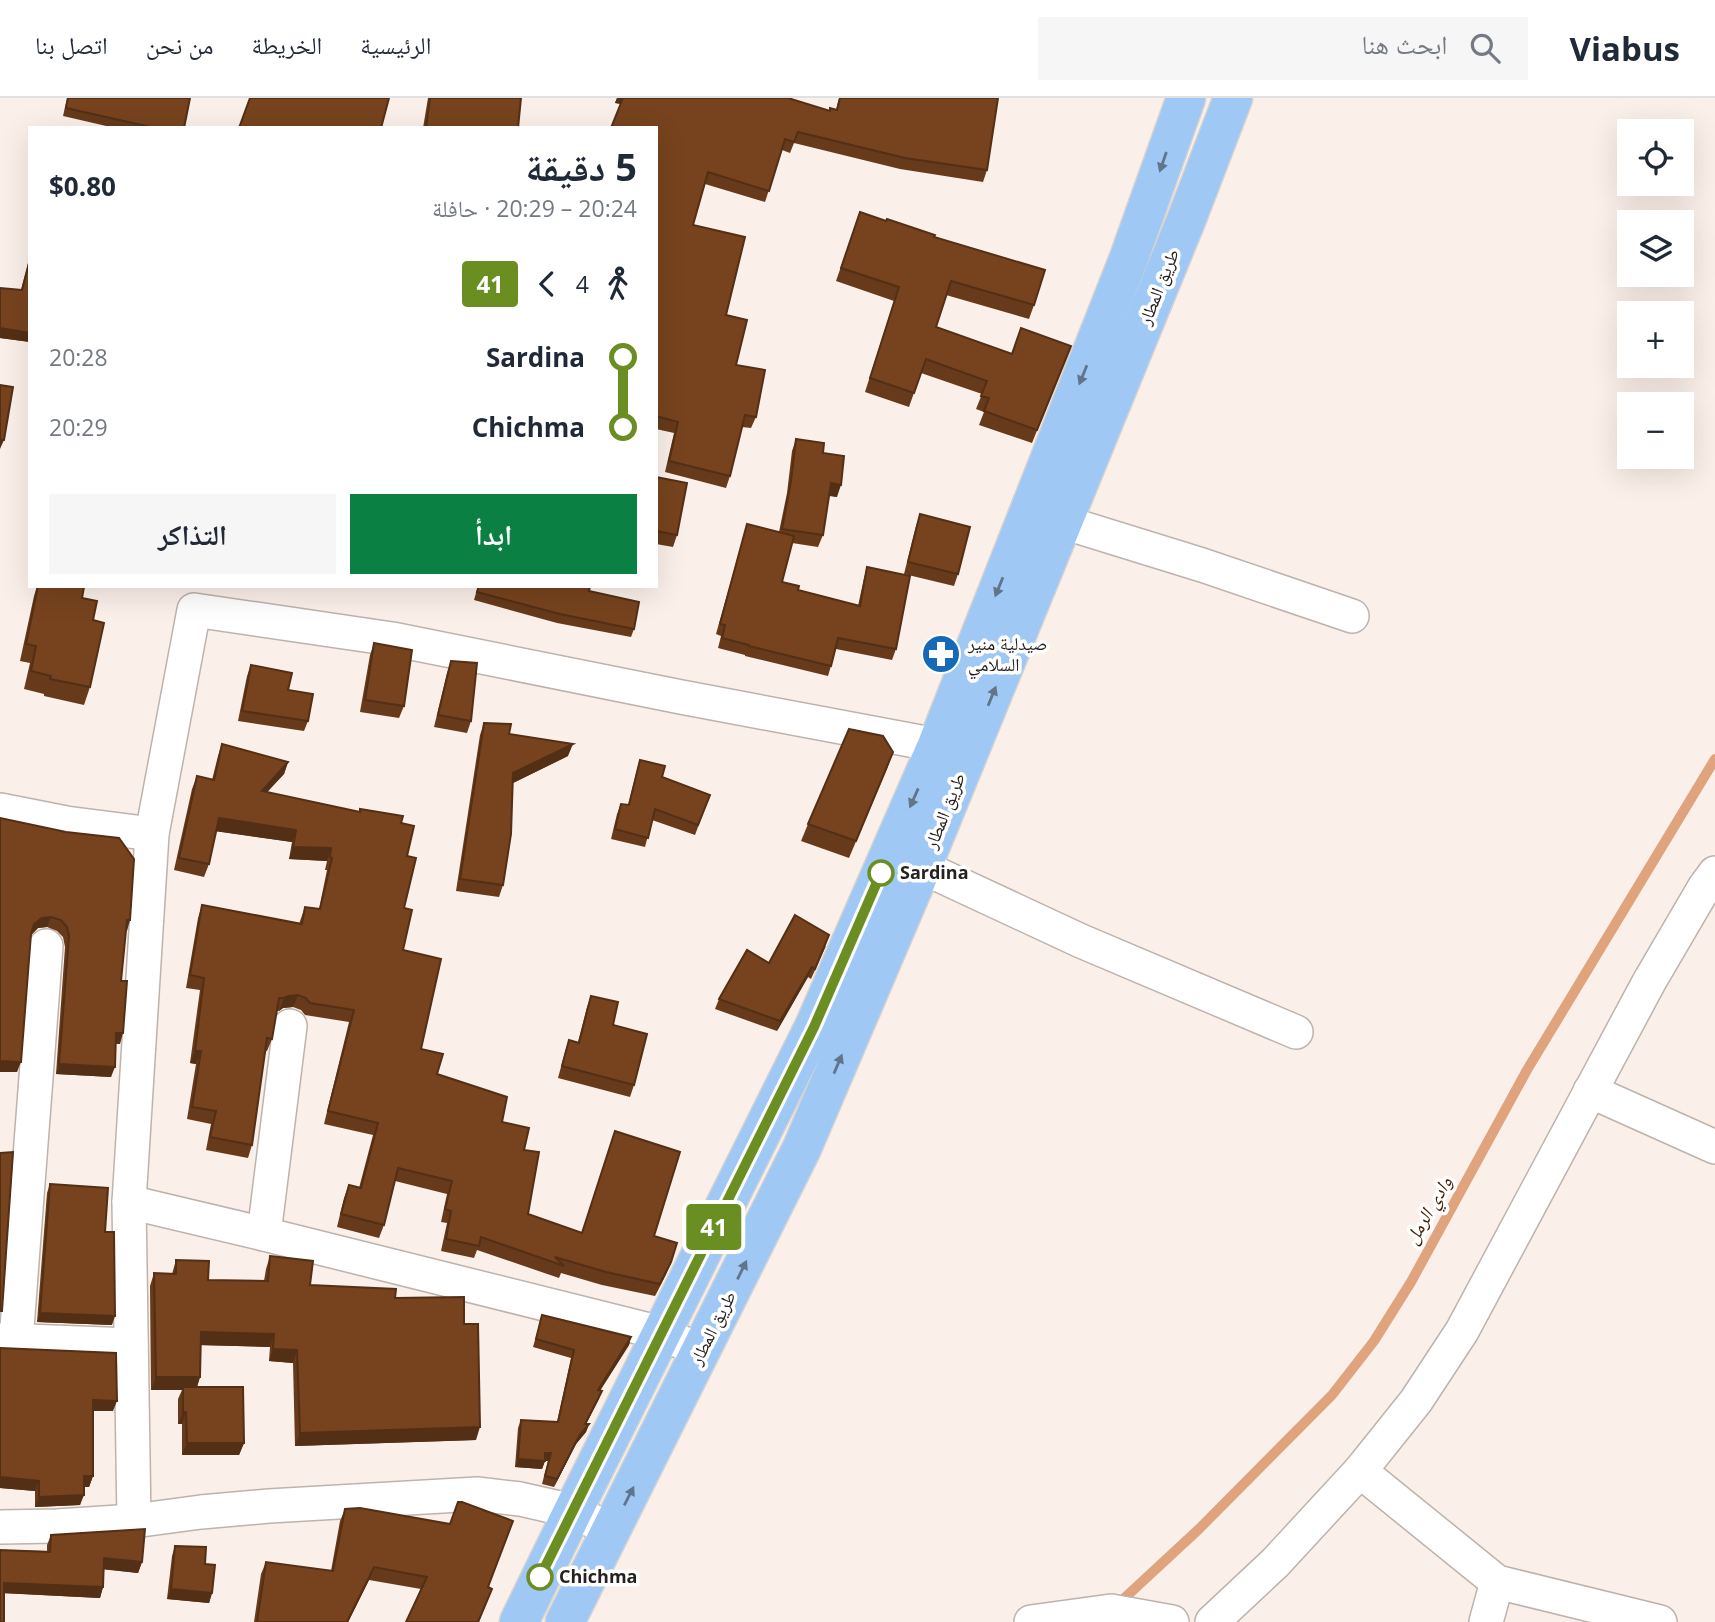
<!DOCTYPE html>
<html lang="ar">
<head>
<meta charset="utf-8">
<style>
  :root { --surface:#fff; --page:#f6f6f7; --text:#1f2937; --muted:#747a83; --line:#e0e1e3; --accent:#0b8043 }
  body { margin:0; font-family:"Open Sans","Noto Naskh Arabic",sans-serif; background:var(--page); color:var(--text); direction:rtl; height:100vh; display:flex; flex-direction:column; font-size:26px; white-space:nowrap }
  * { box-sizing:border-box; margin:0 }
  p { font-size:23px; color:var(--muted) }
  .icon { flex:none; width:38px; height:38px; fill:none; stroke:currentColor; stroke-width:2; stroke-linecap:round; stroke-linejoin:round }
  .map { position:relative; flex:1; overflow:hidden; direction:ltr }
  .panel { position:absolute; left:28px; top:28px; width:630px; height:462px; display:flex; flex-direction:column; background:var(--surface); border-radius:0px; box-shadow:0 7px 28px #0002; direction:rtl }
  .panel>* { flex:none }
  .badge { padding:0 14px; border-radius:5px; font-size:24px; line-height:46px }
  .buttons { position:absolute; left:1617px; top:21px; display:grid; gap:14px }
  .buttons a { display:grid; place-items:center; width:77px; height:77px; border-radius:0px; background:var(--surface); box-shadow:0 7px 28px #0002; font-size:35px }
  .map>.badge { position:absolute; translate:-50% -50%; box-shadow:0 0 0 4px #fff }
  .legs { display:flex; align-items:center; gap:10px; height:77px; padding:0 21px; font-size:23px }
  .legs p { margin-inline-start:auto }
  .head { display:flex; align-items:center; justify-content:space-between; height:119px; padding:0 21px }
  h1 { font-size:38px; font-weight:700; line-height:52px }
  .action { display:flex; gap:14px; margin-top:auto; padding:14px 21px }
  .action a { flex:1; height:80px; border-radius:0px; background:var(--accent); color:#fff; font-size:28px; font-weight:700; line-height:80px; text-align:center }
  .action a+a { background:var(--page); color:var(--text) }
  ul { padding:0 21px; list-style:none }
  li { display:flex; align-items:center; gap:24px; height:70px; font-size:26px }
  li i { display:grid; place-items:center; width:10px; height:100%; margin:0 9px; background:currentColor }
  li i::after { content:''; width:18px; height:18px; margin:-9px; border:5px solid; border-radius:50%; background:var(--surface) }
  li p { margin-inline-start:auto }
  li:first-child i { background:linear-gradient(#0000 50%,currentColor 0) }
  li:last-child i { background:linear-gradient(currentColor 50%,#0000 0) }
  header { display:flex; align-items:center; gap:42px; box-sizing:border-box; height:98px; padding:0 35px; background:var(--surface); border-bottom:2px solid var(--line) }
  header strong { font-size:33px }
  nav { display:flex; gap:38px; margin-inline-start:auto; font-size:24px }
  .search { width:490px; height:63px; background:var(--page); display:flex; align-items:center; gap:18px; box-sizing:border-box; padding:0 24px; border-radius:0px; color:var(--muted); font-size:26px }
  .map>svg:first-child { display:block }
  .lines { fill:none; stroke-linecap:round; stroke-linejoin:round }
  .stream { stroke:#dfa37d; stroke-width:10 }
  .street-casing { stroke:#bdb3ac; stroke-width:36 }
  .primary-casing { stroke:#d3d3d2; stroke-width:41 }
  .street { stroke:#fff; stroke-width:33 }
  .primary { stroke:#9fc8f5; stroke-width:38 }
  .wall { fill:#663a1a }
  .shaded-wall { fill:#532f15 }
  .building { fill:#77431e; stroke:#532f15; stroke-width:2 }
  .oneway { fill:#62748a }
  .line-1-casing { stroke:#fff; stroke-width:16 }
  .line-1 { stroke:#6b8e23; stroke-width:10 }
  .stop-1-dot { fill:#fff; stroke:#6b8e23; stroke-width:3.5 }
  .labels { text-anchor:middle; stroke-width:7; stroke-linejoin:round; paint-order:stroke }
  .street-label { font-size:18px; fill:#25211f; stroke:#fff }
  .poi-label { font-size:18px; fill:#25211f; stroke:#fff; text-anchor:start }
  .stop-label { font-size:18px; font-weight:bold; fill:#25211f; stroke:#fff; text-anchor:start }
  .water-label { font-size:19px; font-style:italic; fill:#441e01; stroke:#fff }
</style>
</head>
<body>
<header>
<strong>Viabus</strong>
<div class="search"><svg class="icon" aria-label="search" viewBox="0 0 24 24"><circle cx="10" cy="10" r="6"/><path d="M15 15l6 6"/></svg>ابحث هنا</div>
<nav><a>الرئيسية</a><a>الخريطة</a><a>من نحن</a><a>اتصل بنا</a></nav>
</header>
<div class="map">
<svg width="1715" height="1524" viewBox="0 0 1715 1524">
  <rect width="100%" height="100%" fill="#fbf0e9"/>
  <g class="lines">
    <!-- stream -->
    <path class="stream" d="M1117,1507L1199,1431L1332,1297L1374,1243L1411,1184L1527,972L1715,661"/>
    <defs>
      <g id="street">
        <path d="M1063,424L1202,467L1352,518"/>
        <path d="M0,712L66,725L152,736"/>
        <path d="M922,769L1081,843L1296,934"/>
        <path d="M1590,993L1715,1049"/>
        <path d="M129,1104L134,1423"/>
        <path d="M264,1136L290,928"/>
        <path d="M0,1242L131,1247"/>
        <path d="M16,1243L46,848"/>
        <path d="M701,1253L661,1235L264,1136L129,1104L152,736L194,512L392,541L681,599L963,652"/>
        <path d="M1360,1373L1497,1484L1660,1524"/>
        <path d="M0,1429L57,1428L134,1423L201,1414L269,1408L477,1396L520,1401L573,1413L612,1433"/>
        <path d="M1031,1524L1111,1513L1172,1524"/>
        <path d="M1212,1524L1275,1465L1360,1373L1416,1303L1462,1233L1649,884L1704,790L1715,775"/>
        <path d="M1486,1524L1497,1484"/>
      </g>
      <g id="primary">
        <path d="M519,1524L573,1413L814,929L937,647L1129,160L1186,0"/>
        <path d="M565,1524L802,1050L922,769L1187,120L1233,0"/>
      </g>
    </defs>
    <!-- street casing -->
    <use href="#street" class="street-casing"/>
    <!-- primary casing -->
    <use href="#primary" class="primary-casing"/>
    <!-- street -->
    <use href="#street" class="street"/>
    <!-- primary -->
    <use href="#primary" class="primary"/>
  </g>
  <!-- wall -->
  <g class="wall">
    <path d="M67,0H190L184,30H115L63,18Z"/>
    <path d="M428,0H521L518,30H423Z"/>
    <path d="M617,0H788L829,13L836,12L839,0H998L987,72L983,84L900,71L794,45L790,55L782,52L765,104L705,86L693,127L726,217L736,267L756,319L751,330L742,329L730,378L726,390L665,374L674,335L656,331V30L621,6L615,5Z"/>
    <path d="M860,114L934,139L1034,207L1029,221L946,197L936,229L1012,256L1071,248L1032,345L979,327L984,314L976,311L982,296L921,275L909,309L865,294L894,203L836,183Z"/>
    <path d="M30,158V244L0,240L21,192Z"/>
    <path d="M796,341L823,355L837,399L829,398L823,437L818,449L792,445L782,484L798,492L858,508L864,480L867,469L896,551L892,562L836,551L828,578L745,558V557L718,550L721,538L716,536L747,426L779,434L787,395L792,353Z"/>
    <path d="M656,379L677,437L673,449L656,446Z"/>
    <path d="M920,416L958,476L954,488L904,476L916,428Z"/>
    <path d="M37,488H79L82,500L93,522L90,589L84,607L44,598V596L24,591L30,565L20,563L34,498Z"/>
    <path d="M478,488H590L589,493L634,531L631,539L557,525L474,502Z"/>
    <path d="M374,545L404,608L399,620L360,614L370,557Z"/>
    <path d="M451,563L471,623L467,635L434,629L447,575Z"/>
    <path d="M251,567L288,592L308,623L304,633L238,623L247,578Z"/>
    <path d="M484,625L509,636L568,658L513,685L503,787L499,799L456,793L480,637Z"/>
    <path d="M222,646L288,664L284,676L267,694L401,725L407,758L403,852L421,951L437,976L502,1024L524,1052L528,1116L582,1135L615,1033L654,1138L671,1164L666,1176L655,1198L602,1187L561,1175L559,1180L477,1152L474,1160L441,1153L447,1125L441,1124L447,1096L395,1083L384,1127L379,1140L337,1129L344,1100L349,1087L359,1090L373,1037L324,1026L349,924L305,917L301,912L293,909L283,910L279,913H277L272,941L267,953H265L252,1047L248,1060L206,1052L211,1026L187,1021L196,966L190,965L200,892L186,890L198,820L202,807L299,826L305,809L319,811L327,772H325L327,763L289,761L292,744L216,733L209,766L204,779L174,772L192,691L197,678L212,682L218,658Z"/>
    <path d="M893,654L849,760L801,743L808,726Z"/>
    <path d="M640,662L662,679L710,697L695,737L652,722L645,749L611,741L617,716L621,706L628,707L637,672Z"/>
    <path d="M0,720L127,833H126L121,883L120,946H116L111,979L56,976L65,849L63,839L57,833L47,829L38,830L31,837L17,974Z"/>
    <path d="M826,848L811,881L808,879L777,933L715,911L719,901L769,865Z"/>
    <path d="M591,898L613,927L634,987L630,999L558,980L565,954L569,942L578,944L587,909Z"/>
    <path d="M50,1086L105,1134L112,1227L37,1224L47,1095Z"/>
    <path d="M270,1158L310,1187L395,1200L464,1226L476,1342L295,1348L293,1265L269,1263L270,1249L201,1247L200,1279L197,1289L244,1345L239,1357H182V1326H178V1301L182,1292H151L150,1188L154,1175L172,1176L176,1162L208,1182L264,1183L266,1171Z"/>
    <path d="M542,1217L631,1239L629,1247L600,1293H602L586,1326H589L586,1334L576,1346L554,1389L542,1386L548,1363H545L542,1371L515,1369L518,1330L521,1322L557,1324L571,1260L533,1249Z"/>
    <path d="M0,1250L113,1313H93V1378L89,1389H84L80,1407L35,1409V1393L0,1390Z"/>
    <path d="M345,1411L492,1491L479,1524H406L421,1491L369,1482L348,1524H254L261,1476L266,1464L331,1473L340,1423Z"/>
    <path d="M51,1437L142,1464L138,1475L104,1471L103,1489L100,1500L4,1495L0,1452L47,1453V1447Z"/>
    <path d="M175,1448L205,1466L212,1495L209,1505L167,1501L172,1458Z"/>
  </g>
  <!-- shaded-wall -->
  <g class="shaded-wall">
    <path d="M617,0H624L622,6L615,5Z"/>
    <path d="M0,230L30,235V244L0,240Z"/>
    <path d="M0,342H4L0,351Z"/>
    <path d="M831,385L841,387L837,399L827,397Z"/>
    <path d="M573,646L568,658L509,687L513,675Z"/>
    <path d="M893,654L887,671L849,760L856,743Z"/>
    <path d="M288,664L284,676L257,705L262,693Z"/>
    <path d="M219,720L296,732L292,744L214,733Z"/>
    <path d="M293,749L331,750L327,763L289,761Z"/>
    <path d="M51,819L47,829L38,830L31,837L34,826L42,820Z"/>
    <path d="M127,822H130L127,833L123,832Z"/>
    <path d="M812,869L808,879L777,933L780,923Z"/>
    <path d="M298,897L293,909L283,910L279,913L284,900L288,898Z"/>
    <path d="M116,935H123L120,946L113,945Z"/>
    <path d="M195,953H201L196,966L190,965Z"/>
    <path d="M0,963L21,964L17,974H0Z"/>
    <path d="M59,966L115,969L111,979L56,976Z"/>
    <path d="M671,1164L666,1176L655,1198L660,1186Z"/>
    <path d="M40,1215L115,1218L112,1227L37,1224Z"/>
    <path d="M201,1234L274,1236L270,1249L196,1247Z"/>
    <path d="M631,1239L629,1247L595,1300L598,1292Z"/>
    <path d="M273,1251L297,1252L293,1265L269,1263Z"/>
    <path d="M156,1279H200L196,1292L183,1289L182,1292H151Z"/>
    <path d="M602,1293L599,1301L582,1334L585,1326Z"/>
    <path d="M93,1302L117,1303L113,1313H89Z"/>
    <path d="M183,1314H186L182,1326H178Z"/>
    <path d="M589,1326L586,1334L576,1346L554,1389L557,1381L579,1338Z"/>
    <path d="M480,1329L476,1342L295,1348L300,1335Z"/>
    <path d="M187,1345H244L239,1357H182Z"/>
    <path d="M551,1355L548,1363H545L542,1371L515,1369L518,1361Z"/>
    <path d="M84,1378H93L89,1389H80Z"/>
    <path d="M0,1379L39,1383L35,1393L0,1390Z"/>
    <path d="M84,1397L80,1407L35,1409L39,1399Z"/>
    <path d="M104,1460L142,1464L138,1475L100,1471Z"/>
    <path d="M374,1469L369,1482L348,1524H347Z"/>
    <path d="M4,1485L103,1489L100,1500L0,1495Z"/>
    <path d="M171,1491L212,1495L209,1505L167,1501Z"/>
  </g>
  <!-- building -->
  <g class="building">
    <path d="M68,0H190L184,30H155L66,10Z"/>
    <path d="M250,0H389L381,30H239Z"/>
    <path d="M430,0H521L518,30H426Z"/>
    <path d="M623,0H788L830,13V10L837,12L840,0H998L987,72L905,60L798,34L794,44L785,41L769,93L708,74L693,127L745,139L726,217L747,222L736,267L765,272L756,319L745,317L730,378L669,363L678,324L656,318V30H611Z"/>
    <path d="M860,114L886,123L887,121L935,137L934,139L1045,172L1034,207L951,183L936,229L1012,256L1021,230L1071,248L1037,332L984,313L989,300L981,298L987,283L926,261L914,295L870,280L899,189L841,170Z"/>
    <path d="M30,161V235L0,230V190L22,192Z"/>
    <path d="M0,287L13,289L4,342H0Z"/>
    <path d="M796,341L824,345L823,355L844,358L841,387L831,385L823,437L782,431L791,383Z"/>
    <path d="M656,379L687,385L677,437L656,433Z"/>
    <path d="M920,416L970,429L958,476L908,464Z"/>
    <path d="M747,426L794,438L782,484L799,488L798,492L860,508L867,469L910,478L896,551L838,540L831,568L749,548V547L722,540L725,527L720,526Z"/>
    <path d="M38,488H79L84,489L82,500L97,503L93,522L104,525L90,589L50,581L51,578L31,573L36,548L26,546Z"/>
    <path d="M479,488H590L589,493L639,504L634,531L560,516L477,494Z"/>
    <path d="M374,545L412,552L404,608L365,602Z"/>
    <path d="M451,563L477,565L471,623L438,617Z"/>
    <path d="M251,567L292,575L288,592L313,596L308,623L242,613Z"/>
    <path d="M484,625L511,626L509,636L573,646L513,675L511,736L503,787L460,781Z"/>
    <path d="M849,631L883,638L893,654L856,743L808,726Z"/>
    <path d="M222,646L288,664L262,693L360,714V711L403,718L401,725L414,728L407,758L416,760L404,810L412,812L403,852L441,861L421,951L443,956L437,976L507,999L502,1024L529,1030L524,1052L539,1054L528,1116L582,1135L615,1033L680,1054L654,1138L677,1145L671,1164L660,1186L606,1174L555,1159L564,1168L481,1139L479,1148L446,1141L451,1113L445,1111L452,1083L398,1070L384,1127L341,1116L349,1087L361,1090L378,1025L328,1013L354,912L310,905L306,900L298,897L288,898L284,900H279L272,941L267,940L252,1047L210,1039L216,1013L192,1009L201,953H195L204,880L190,877L202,807L302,826L305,809L320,811L332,760L330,759L331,750L293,749L296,732L219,720L209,766L179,760L197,678L214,682Z"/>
    <path d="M640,662L665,668L662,679L710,697L698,727L655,711L648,740L615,731L621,706L629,707Z"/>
    <path d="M0,720L66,734L119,740L134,761L130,822H127L121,883H127L123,935H116L115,969L59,966L69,838L67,829L61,822L51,819L42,820L34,826L31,836L21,964L0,963Z"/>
    <path d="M795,817L829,837L815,871L812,869L780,923L719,901L747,852L769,865Z"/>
    <path d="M591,898L618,904L613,927L647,936L634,987L562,968L569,942L579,945Z"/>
    <path d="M13,1054L2,1213H0V1055Z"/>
    <path d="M50,1086L108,1090L105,1134H114L115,1218L40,1215Z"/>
    <path d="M270,1158L313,1163L310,1187L396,1191L395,1200L464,1199V1226H478L480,1329L300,1335L297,1252L273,1251L274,1236L201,1234L200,1279H156L154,1175L176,1176V1162L209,1163L208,1182L268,1183Z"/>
    <path d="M542,1217L631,1239L598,1292L602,1293L585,1326H589L579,1338L557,1381L545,1378L551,1355H545V1363L518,1361L521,1322L558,1324L574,1252L536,1241Z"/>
    <path d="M0,1250L116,1255L117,1303L93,1302V1378H84V1397L39,1399V1383L0,1379Z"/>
    <path d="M183,1289H243L244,1345H187L186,1314H183Z"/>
    <path d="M458,1404H462L513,1423L488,1489L492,1491L478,1524H406L427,1479L374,1469L347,1524H257L266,1464L333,1473L345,1411L360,1410L450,1426Z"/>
    <path d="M145,1431L142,1464L104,1460L103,1489L4,1485V1524H0V1452L50,1454L51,1437Z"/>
    <path d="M175,1448L206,1449L205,1466L215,1467L212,1495L171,1491Z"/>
  </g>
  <!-- one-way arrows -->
  <defs><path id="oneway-solid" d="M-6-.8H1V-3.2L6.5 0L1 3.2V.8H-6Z" transform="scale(1.75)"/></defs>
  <g class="oneway">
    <use href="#oneway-solid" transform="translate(1163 64) rotate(109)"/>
    <use href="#oneway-solid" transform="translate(1083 277) rotate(112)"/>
    <use href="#oneway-solid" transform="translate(999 489) rotate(112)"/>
    <use href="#oneway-solid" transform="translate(992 598) rotate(-68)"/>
    <use href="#oneway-solid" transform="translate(914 700) rotate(114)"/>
    <use href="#oneway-solid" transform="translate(838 966) rotate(-67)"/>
    <use href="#oneway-solid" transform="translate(742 1172) rotate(-64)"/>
    <use href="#oneway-solid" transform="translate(629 1398) rotate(-63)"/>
  </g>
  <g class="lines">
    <defs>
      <path id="line-1" d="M540,1479L814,929L881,775"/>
    </defs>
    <!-- line-1 casing -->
    <use href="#line-1" class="line-1-casing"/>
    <!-- line-1 -->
    <use href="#line-1" class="line-1"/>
  </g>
  <!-- icons -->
  <defs>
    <symbol id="pharmacy-disc" viewBox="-11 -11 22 22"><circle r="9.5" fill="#1569b7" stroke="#fff"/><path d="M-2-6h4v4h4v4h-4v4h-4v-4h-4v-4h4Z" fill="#fff"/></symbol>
  </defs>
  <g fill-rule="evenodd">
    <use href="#pharmacy-disc" x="919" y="534" width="44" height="44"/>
  </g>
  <!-- markers -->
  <g class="stop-1-dot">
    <circle cx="881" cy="775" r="12"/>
    <circle cx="540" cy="1479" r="12"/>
  </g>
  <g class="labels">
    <!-- street labels -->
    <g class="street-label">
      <text transform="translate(1159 189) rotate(-68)" y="6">طريق المطار</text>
      <text transform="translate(945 713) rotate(-68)" y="6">طريق المطار</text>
      <text transform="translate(713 1230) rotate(-63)" y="6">طريق المطار</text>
    </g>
    <!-- poi labels -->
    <g class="poi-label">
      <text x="968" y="552">صيدلية منير<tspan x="968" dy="21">السلامي</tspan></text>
    </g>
    <!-- stop labels -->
    <g class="stop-label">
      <text x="900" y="781">Sardina</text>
      <text x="559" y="1485">Chichma</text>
    </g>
    <!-- water labels -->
    <g class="water-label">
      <text transform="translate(1428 1112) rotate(-60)" y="7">وادي الرمل</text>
    </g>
  </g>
</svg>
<div class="buttons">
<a><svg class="icon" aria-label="locate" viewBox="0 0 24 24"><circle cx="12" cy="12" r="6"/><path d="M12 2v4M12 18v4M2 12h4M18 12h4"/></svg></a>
<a><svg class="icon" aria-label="layers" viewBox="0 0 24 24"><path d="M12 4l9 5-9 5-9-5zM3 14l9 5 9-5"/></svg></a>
<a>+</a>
<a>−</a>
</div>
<b class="badge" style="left:714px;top:1129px;background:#6b8e23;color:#fff">41</b>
<section class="panel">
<div class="head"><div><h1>5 دقيقة</h1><p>20:24 – 20:29 · حافلة</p></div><b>$0.80</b></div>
<div class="legs"><svg class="icon" aria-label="walk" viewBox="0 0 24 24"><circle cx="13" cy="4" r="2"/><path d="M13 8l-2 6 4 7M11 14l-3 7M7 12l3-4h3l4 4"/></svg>4<svg class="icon" aria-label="back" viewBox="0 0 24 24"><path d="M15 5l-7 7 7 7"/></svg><b class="badge" style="background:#6b8e23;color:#fff">41</b></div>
<ul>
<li><i style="color:#6b8e23"></i><b>Sardina</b><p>20:28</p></li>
<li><i style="color:#6b8e23"></i><b>Chichma</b><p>20:29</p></li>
</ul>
<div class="action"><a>ابدأ</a><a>التذاكر</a></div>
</section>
</div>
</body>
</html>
